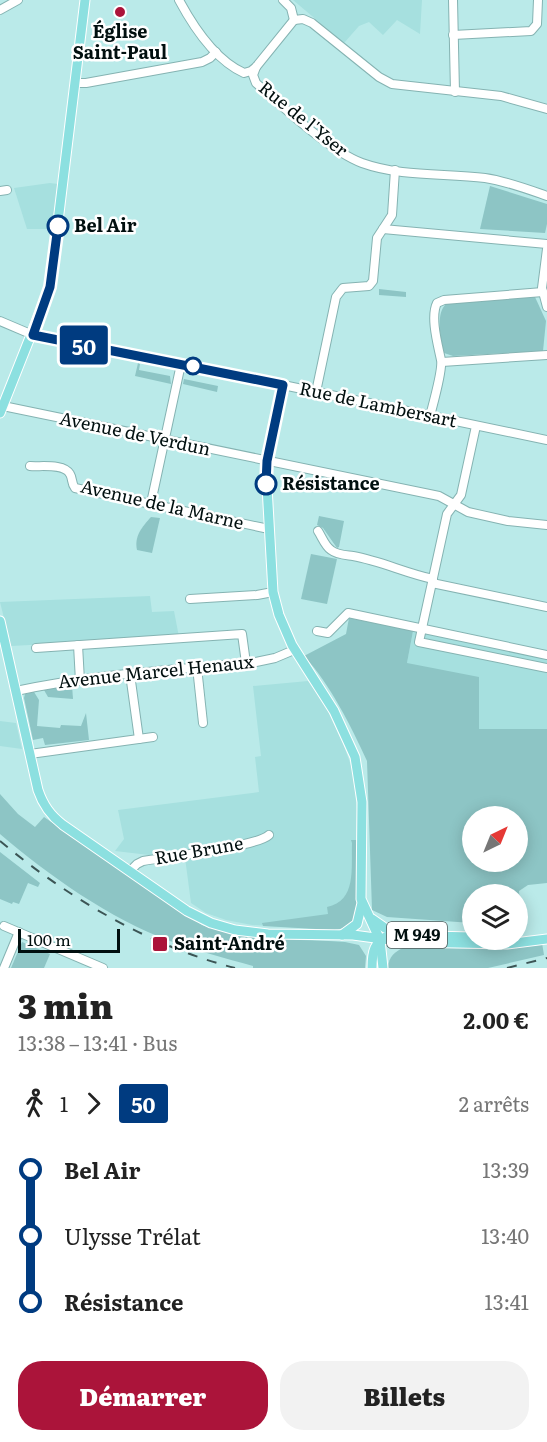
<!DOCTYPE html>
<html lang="fr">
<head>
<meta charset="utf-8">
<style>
  :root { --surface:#fff; --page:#f2f2f2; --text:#222; --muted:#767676; --accent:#ab143a }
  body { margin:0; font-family:Literata,serif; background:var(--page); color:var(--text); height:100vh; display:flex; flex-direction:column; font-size:22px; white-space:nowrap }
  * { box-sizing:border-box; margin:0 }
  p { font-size:20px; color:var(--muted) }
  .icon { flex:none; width:33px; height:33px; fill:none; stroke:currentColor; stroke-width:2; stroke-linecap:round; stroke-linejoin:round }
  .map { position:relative; height:968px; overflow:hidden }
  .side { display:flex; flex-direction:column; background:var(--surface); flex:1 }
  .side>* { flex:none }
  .badge { padding:0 12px; border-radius:4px; font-size:21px; line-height:39px }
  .needle { width:39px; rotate:43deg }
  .fabs { position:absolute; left:462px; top:806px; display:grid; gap:12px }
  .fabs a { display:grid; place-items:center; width:66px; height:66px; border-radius:50%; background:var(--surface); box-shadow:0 3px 15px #0003; font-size:30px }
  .scale { position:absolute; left:18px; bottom:15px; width:102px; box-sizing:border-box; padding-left:6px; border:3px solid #010f0f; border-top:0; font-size:16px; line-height:21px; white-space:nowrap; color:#010f0f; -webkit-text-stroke:4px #fff; paint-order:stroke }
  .map>.badge { position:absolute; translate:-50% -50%; box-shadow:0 0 0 3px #fff }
  .legs { display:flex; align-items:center; gap:9px; height:66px; padding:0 18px; font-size:20px }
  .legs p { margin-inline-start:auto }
  .summary { display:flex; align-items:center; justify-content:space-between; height:102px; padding:0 18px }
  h1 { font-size:33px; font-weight:800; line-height:45px }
  .cta { display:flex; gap:12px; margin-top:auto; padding:12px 18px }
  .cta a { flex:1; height:69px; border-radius:24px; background:var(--accent); color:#fff; font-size:24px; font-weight:800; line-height:69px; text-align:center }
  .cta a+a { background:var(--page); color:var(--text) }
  ul { padding:0 18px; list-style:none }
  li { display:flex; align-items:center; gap:21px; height:66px; font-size:22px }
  li i { display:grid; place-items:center; width:9px; height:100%; margin:0 8px; background:currentColor }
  li i::after { content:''; width:15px; height:15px; margin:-8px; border:4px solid; border-radius:50%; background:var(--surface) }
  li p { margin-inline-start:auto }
  li:first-child i { background:linear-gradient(#0000 50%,currentColor 0) }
  li:last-child i { background:linear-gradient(currentColor 50%,#0000 0) }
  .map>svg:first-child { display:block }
  .built { fill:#a6e0df }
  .green { fill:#8dc5c5; fill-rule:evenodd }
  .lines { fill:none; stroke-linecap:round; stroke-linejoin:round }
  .minor-casing { stroke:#85b3b2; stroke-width:10 }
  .major-casing { stroke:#fff; stroke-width:11 }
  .minor { stroke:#fff; stroke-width:8 }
  .major { stroke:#8ce0e0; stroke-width:9 }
  .rail { stroke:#3c5555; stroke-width:2; stroke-dasharray:10 10; stroke-linecap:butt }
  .line-1-casing { stroke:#fff; stroke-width:14 }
  .line-1 { stroke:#003b80; stroke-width:9 }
  .poi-dot { fill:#ab143a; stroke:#fff; stroke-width:2 }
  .stop-1-dot { fill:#fff; stroke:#003b80; stroke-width:3 }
  .labels { text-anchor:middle; stroke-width:5; stroke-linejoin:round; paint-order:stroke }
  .shield { fill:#fff; stroke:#4d5757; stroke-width:1.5 }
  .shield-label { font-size:16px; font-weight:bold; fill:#010f0f }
  .poi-label { font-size:18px; font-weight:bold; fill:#010f0f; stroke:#fff }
  .street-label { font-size:18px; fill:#010f0f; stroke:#fff }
  .stop-label { font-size:18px; font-weight:bold; fill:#010f0f; stroke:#fff; text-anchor:start }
</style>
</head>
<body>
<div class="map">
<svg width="547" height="968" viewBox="0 0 547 968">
  <rect width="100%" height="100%" fill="#baeae9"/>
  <!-- built -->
  <g class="built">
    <path d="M293,0H422L420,34L397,20L383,35L369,22L359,26L344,43Z"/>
    <path d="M50,183L58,184L52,229H27L14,188Z"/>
    <path d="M150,596L152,612L174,611L179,637L11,646L0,602Z"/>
    <path d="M413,631L547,659V749L423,744L407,663Z"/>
    <path d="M308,681L325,705L344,746L353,771L357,810V914L334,930L252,925L226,920L206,913L191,903L184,850L149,855L115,851L124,839L118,810L259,792L255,757L261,756L253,686Z"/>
    <path d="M0,721L16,723L22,749L0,746Z"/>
  </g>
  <!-- green -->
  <g class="green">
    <path d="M490,186L547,204V224L545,233L480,229Z"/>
    <path d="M379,289L406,292V297L379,295Z"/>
    <path d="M535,297L546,321L543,351L453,356L444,353C441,340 435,314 446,304Z"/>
    <path d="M138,363L140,364L139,370L170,376L171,384L135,376Z"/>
    <path d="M184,379L218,386L217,392L183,384Z"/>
    <path d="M319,516L344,521L339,547L337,548L323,528L317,525Z"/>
    <path d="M151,517L160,518L152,553L137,550C134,536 142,527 151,517Z"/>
    <path d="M311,554L337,559L327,604L301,599Z"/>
    <path d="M349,618L413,631L407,663L479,677V729H547V883L528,885L519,891L522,927L518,926V894H472V923L387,917L372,910L367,761C351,726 330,684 304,656L346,634ZM472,816H518V861H472Z"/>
    <path d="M72,685L73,699L48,697L44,690Z"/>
    <path d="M34,692L39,700L37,726L60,728L61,725L81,726L86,713L89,740L45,745L43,738L33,740L24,698L25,694Z"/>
    <path d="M0,794L18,814L35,827L44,817L202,925C247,941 298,939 345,942L359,945L366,956L365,968H253V966C225,958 197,951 170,941C110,919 48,875 0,834Z"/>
    <path d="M351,840H356L357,914C352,924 345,929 334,930L263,926L262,923L328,914L327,907C357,901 351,868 352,843Z"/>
    <path d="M0,852L40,883L38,887L28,883L19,904L13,902L12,904L0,899Z"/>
    <path d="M22,942L50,954L44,968H11Z"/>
    <path d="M542,943L544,955L488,968H388C389,956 394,952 405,947Z"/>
  </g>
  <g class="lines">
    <defs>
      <g id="minor">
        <path d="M179,0C194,28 215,60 244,73L251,71L256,67L294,20"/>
        <path d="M283,0L291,8L294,20"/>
        <path d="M453,0L455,92"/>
        <path d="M0,10L18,0"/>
        <path d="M294,20L303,19L312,23L379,77L392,84L501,96L547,109"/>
        <path d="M453,35L531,31L537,24L538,0"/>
        <path d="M256,67L253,75L256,83C283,107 330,151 362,163C401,177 445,173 485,178C506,181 527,189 547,196"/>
        <path d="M75,83H86L202,62L210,58L216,52"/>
        <path d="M0,191L7,190"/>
        <path d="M383,229L547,244"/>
        <path d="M547,249L542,288L547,307"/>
        <path d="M0,321L33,335"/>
        <path d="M442,362L547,355"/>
        <path d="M283,385L547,440"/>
        <path d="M316,392L336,297L343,288L369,286L373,281L377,238L392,215L395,170"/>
        <path d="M3,406L439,496L468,512L508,521L547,525"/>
        <path d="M430,416C433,404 443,370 441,360C438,345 430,317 437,303L444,300L543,292"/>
        <path d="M476,426L461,495L447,514L419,642L547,668"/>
        <path d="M30,466C40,467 64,463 70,474C73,479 71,483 75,488L269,529"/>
        <path d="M151,503L181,364"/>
        <path d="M318,531C322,537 325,546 331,550C337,555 346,555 353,556C381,561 405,573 433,579"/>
        <path d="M432,583L547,607"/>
        <path d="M190,599L257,595L273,592"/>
        <path d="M317,631L328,633L348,613L547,655"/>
        <path d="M78,645L80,681"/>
        <path d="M36,648L242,634L246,663"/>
        <path d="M197,667L203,723"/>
        <path d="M130,674L139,739"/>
        <path d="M16,691C95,674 176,670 256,662L275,658L294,650"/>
        <path d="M30,754L153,737"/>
        <path d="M130,871L137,864L143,861C166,857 256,847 269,835"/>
        <path d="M4,926L103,968"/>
        <path d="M4,968L19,932"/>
      </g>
      <g id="major">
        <path d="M33,335L283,385L266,469L273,592L279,615L292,645L334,711L355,757L362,802L361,899L380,940L383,968"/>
        <path d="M0,413L50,287L85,0"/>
        <path d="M0,621L38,790C43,805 50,815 63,825L187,911L211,923L235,930L268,934L353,935L405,942L507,944L547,939"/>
        <path d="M372,919L385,928L400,930"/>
        <path d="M342,935L357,924L362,903"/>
        <path d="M372,968C372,952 374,942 389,935L472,937"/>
      </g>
    </defs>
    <!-- minor casing -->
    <use href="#minor" class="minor-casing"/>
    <!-- major casing -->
    <use href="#major" class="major-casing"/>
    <!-- minor -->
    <use href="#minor" class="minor"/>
    <!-- major -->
    <use href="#major" class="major"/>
    <!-- rail -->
    <g class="rail">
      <path d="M0,841C68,898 149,946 235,968"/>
      <path d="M507,968L547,958"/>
    </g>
  </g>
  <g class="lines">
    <defs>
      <path id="line-1" d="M58,226L50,287L33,335L283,385L267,461L266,484"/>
    </defs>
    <!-- line-1 casing -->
    <use href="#line-1" class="line-1-casing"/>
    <!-- line-1 -->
    <use href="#line-1" class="line-1"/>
  </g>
  <!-- markers -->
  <g class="poi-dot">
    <circle cx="120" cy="12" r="6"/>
    <rect x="152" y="936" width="16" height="16" rx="3"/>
  </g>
  <g class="stop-1-dot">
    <circle cx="58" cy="226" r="10"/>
    <circle cx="193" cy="366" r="8"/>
    <circle cx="266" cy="484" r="10"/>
  </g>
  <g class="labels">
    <!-- shield labels -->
    <rect class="shield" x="387" y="922" width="60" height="26" rx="4.5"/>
    <g class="shield-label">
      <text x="417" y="941">M 949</text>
    </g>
    <!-- poi labels -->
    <g class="poi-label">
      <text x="120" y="38">Église<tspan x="120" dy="21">Saint-Paul</tspan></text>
      <text x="174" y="950" text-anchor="start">Saint-André</text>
    </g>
    <!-- street labels -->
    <g class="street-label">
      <text transform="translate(303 119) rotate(39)" y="6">Rue de l'Yser</text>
      <text transform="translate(378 405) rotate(12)" y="6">Rue de Lambersart</text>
      <text transform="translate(135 434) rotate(12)" y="6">Avenue de Verdun</text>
      <text transform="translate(162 505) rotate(13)" y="6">Avenue de la Marne</text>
      <text transform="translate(156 672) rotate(-6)" y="6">Avenue Marcel Henaux</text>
      <text transform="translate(199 851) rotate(-10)" y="6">Rue Brune</text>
    </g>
    <!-- stop labels -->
    <g class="stop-label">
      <text x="74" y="232">Bel Air</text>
      <text x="282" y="490">Résistance</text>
    </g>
  </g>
</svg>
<div class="fabs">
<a><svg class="needle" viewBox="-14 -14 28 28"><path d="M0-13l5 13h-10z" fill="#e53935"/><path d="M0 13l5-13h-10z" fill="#767676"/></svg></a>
<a><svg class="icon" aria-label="layers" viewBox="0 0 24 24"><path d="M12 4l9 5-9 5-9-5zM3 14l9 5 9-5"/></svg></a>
</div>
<div class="scale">100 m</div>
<b class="badge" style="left:84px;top:345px;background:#003b80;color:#fff">50</b>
</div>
<section class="side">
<div class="summary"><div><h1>3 min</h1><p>13:38 – 13:41 · Bus</p></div><b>2.00 €</b></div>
<div class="legs"><svg class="icon" aria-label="walk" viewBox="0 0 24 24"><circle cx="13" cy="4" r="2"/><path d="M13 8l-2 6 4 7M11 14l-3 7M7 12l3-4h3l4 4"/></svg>1<svg class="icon" aria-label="forward" viewBox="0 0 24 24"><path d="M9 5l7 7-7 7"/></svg><b class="badge" style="background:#003b80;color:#fff">50</b><p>2 arrêts</p></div>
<ul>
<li><i style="color:#003b80"></i><b>Bel Air</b><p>13:39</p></li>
<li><i style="color:#003b80"></i><span>Ulysse Trélat</span><p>13:40</p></li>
<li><i style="color:#003b80"></i><b>Résistance</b><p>13:41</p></li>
</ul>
<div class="cta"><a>Démarrer</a><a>Billets</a></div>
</section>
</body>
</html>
